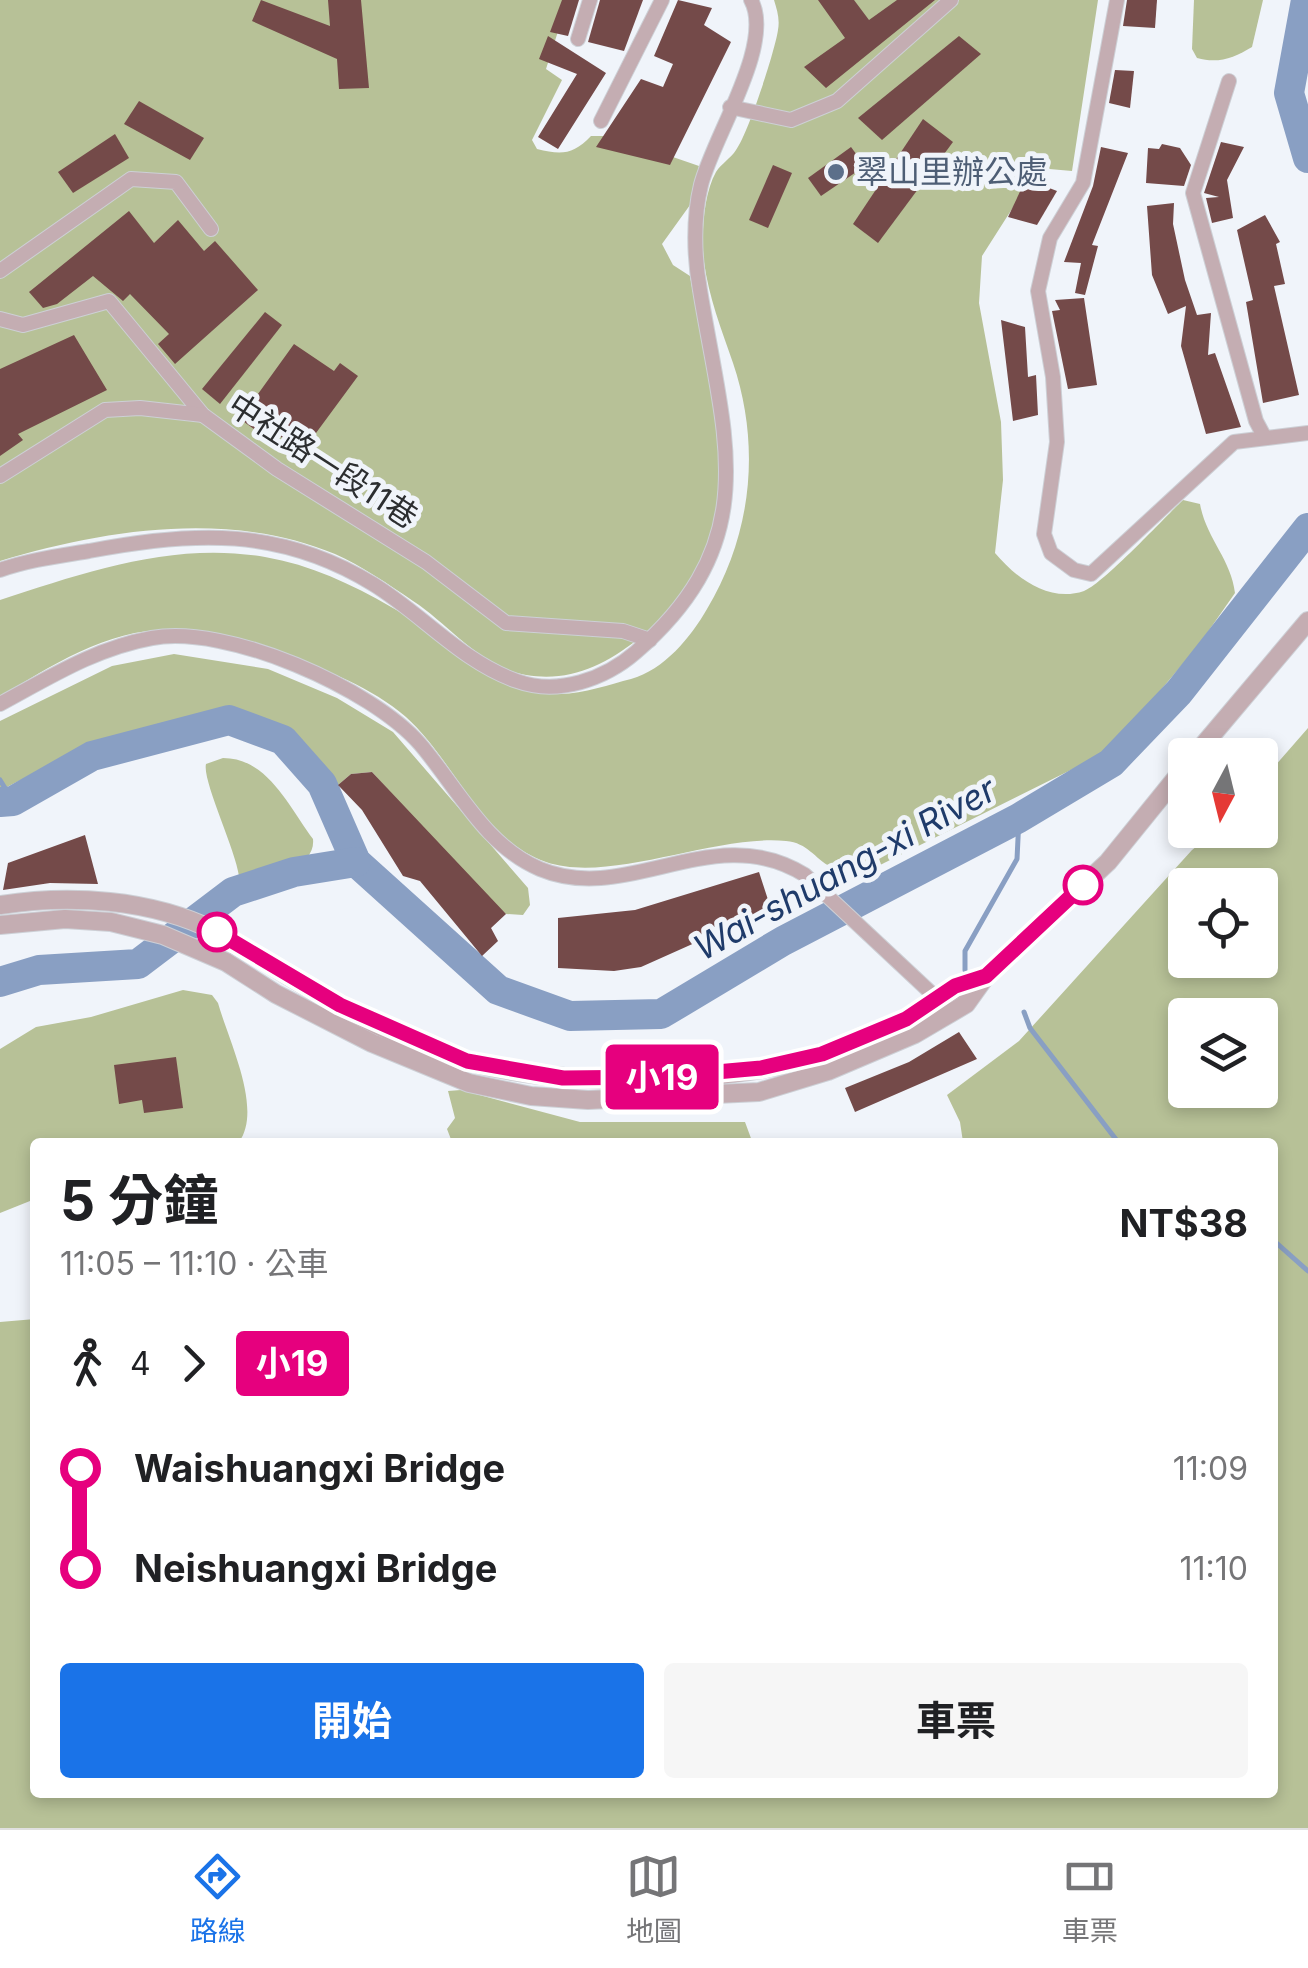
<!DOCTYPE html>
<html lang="zh-TW">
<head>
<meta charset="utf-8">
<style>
  :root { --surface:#fff; --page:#f6f6f6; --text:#202124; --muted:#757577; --line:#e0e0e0; --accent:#1a73e8 }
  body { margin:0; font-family:Inter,"Noto Sans TC",sans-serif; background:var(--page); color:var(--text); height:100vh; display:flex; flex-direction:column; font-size:38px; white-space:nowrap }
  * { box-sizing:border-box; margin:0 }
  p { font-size:32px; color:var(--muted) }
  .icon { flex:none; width:55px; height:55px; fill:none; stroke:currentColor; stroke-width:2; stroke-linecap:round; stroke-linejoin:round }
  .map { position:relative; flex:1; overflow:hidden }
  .details { position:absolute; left:30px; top:1138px; width:1248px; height:660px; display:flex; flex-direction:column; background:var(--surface); border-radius:10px; box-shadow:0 5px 15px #0003 }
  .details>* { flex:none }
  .badge { padding:0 20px; border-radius:8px; font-size:35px; line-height:65px }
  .needle { width:65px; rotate:187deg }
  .controls { position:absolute; left:1168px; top:738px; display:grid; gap:20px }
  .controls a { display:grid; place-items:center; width:110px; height:110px; border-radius:10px; background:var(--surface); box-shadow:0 5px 15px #0003; font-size:50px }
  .map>.badge { position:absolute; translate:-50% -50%; box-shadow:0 0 0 5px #fff }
  .legs { display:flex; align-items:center; gap:15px; height:110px; padding:0 30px; font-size:32px }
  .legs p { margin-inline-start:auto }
  .head { display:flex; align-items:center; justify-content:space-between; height:170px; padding:0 30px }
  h1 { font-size:55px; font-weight:700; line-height:75px }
  .action { display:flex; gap:20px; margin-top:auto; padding:20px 30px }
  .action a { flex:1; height:115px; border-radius:10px; background:var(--accent); color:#fff; font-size:40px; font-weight:700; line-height:115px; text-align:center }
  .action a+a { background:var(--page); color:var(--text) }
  ul { padding:0 30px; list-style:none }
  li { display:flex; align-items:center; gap:35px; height:100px; font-size:38px }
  li i { display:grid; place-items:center; width:15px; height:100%; margin:0 12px; background:currentColor }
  li i::after { content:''; width:25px; height:25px; margin:-12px; border:8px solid; border-radius:50%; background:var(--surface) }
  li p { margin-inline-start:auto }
  li:first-child i { background:linear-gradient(#0000 50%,currentColor 0) }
  li:last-child i { background:linear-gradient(currentColor 50%,#0000 0) }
  .tabs { display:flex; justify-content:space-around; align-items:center; height:140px; border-top:2px solid var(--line); background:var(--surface); font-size:28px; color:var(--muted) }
  .tabs a { display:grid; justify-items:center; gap:5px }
  .tabs .on { color:var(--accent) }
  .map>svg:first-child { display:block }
  .forest { fill:#b7c197; fill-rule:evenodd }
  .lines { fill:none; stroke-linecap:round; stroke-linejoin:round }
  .stream { stroke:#899fc3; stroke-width:5 }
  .river { stroke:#899fc3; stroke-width:30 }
  .building { fill:#744a49 }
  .minor-casing { stroke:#cdd0d6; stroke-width:16 }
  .tertiary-casing { stroke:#cdd0d6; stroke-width:20 }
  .minor { stroke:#c4adb2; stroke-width:14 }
  .tertiary { stroke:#c4adb2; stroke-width:18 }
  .line-1-casing { stroke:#fff; stroke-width:22 }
  .line-1 { stroke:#e6007e; stroke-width:15 }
  .service-dot { fill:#5c6f8a; stroke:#f0f4fa; stroke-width:4 }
  .stop-1-dot { fill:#fff; stroke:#e6007e; stroke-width:5 }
  .labels { text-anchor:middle; stroke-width:10; stroke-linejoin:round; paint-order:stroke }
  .service-label { font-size:32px; fill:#4e5e75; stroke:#f0f4fa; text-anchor:start }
  .street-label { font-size:32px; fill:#2c2e30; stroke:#f0f4fa }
  .water-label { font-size:35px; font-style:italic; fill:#1f3b6a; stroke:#f0f4fa }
</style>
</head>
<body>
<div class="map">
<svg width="1308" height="1828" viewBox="0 0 1308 1828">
  <rect width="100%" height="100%" fill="#f0f4fa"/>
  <!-- forest -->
  <g class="forest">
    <path d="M0,0H568L546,69L562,80L532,140L537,149C561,155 573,155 591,136H612L699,166L690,205L662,244L673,265L690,276C713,409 764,540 637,640C603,666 570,682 526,675C480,667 450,625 413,601C388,584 362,566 335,554C230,510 106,529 0,561Z"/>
    <path d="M774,0H1098L1072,171L1038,168L982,256L979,303L1001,422L1003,480L995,553C1016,578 1049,603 1084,591C1103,584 1164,518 1183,500L1200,504C1206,538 1231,559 1235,593L1198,646L1109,751L860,875C851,873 839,871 831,867C814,858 808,843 786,841C714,834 611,884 546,862C481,840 455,761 406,717C371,687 327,670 285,656C253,646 216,633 182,630C116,624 53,664 0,697V600C85,572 174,541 265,557C365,574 444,648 535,689C563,702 603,686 631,679C664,670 691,637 707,609C752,534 761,446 733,363C721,328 709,298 704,262C701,237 703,195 716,172C721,164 731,158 736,150C748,134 775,51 778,30C780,19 777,10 774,0Z"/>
    <path d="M1194,0H1263L1252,47C1234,58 1218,64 1197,58L1192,49Z"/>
    <path d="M174,654L268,669L337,698L393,732L528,888L530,905L523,915L506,914L484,895L372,772L351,774L338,785C305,764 283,722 240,715C193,707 43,765 0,791V721L112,666Z"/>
    <path d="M1308,728V1828H0V1322L35,1319V1792H1272V1142H963L960,1122L947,1095L1019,1041L1192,850L1216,831L1229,833L1240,842L1253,830H1260L1267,816L1261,803L1260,783ZM1185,885H1260V960H1185ZM1185,1015H1260V1090H1185Z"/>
    <path d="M223,758C268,758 289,807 313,839C316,868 272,874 250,881L239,876C235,848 202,780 206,764Z"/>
    <path d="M183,990L212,995L218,1003C229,1042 263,1109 239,1142H35V1199L0,1213V1049L36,1027L91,1017Z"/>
    <path d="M461,1090L580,1122H745L752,1141L452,1142L447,1129L455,1118L448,1091Z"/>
  </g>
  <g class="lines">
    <!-- stream -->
    <g class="stream">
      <path d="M0,780L13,801"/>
      <path d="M965,970V951L1017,859L1019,818"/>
      <path d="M1024,1012L1030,1028L1118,1142"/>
      <path d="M1272,1239L1308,1271"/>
    </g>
    <!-- river -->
    <g class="river">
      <path d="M1306,0L1289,93L1308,158"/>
      <path d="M0,802L13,801L92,756L229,720L283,740L322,784L356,862L498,990L570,1016L661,1014L783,941L1019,818L1111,763L1179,692L1308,528"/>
      <path d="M0,982L39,970L138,964L233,892L294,872L356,862"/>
    </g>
  </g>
  <!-- building -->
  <g class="building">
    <path d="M261,0L330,26L328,0H361L369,88L339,89L337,59L252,21Z"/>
    <path d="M562,0H579L568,36L550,32Z"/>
    <path d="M600,0H643L624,51L588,42Z"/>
    <path d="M678,0L712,8L704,25L731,42L670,165L596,147L641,79L663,87L673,64L654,56Z"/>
    <path d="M818,0H854L869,20L897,0H935L826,88L804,67L845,38Z"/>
    <path d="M1127,0H1157L1155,28L1123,26Z"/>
    <path d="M548,36L606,73L558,149L538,137L577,74L539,59Z"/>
    <path d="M959,36L981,54L882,140L858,118Z"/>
    <path d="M1115,70L1134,71L1130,108L1109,103Z"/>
    <path d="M139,101L204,138L190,160L124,124Z"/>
    <path d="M923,119L953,142L878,243L853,224Z"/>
    <path d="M115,134L129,158L73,193L58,172Z"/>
    <path d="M1221,142L1244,147L1227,180L1233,218L1212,223L1206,198L1219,197L1204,193Z"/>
    <path d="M1162,144L1180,148L1191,165L1184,186L1146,183L1148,148L1159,149Z"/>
    <path d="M851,147L865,166L821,196L808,178Z"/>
    <path d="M1101,147L1128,153L1092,245L1098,246L1085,295L1075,293L1081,263L1064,262L1093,186Z"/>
    <path d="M773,165L792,173L768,228L749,220Z"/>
    <path d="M1026,179L1057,191L1037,225L1008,217Z"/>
    <path d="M1174,203L1173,224L1185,280L1197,315L1211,313L1208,355L1215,353L1241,427L1206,434L1181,346L1186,306L1168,314L1152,275L1147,206Z"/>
    <path d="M129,211L154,243L178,220L204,251L215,241L258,290L175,364L158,344L169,334L130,294L123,301L93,276L57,304L43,308L29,292Z"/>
    <path d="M1265,215L1280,242L1276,244L1285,284L1274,286L1299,395L1263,403L1246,302L1253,300L1237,230Z"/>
    <path d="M1084,298L1097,385L1068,389L1052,311L1060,310L1055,300Z"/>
    <path d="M265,312L282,325L220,404L202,389Z"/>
    <path d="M1001,320L1025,327L1028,377L1036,375L1038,415L1013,421Z"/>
    <path d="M74,335L107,390L18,434L23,440L0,456V369Z"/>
    <path d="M294,344L334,371L340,363L358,376L302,452L270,429L265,437L240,419Z"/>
    <path d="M372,772L506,914L491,928L498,941L482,956L420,881L403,876L362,810L338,785L351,774Z"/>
    <path d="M85,835L98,884L50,883L3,890L8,863Z"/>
    <path d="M759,872L771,909L641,967L614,971L558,968V918L635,910Z"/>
    <path d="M959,1032L977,1059L855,1112L845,1088L909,1062Z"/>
    <path d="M176,1057L183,1108L144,1113L142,1100L119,1104L114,1065Z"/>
  </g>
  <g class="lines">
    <defs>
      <g id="minor">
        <path d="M1117,0L1083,183L1050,238L1038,291L1053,377L1057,442L1044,534L1051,553L1074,570L1091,574L1234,442L1308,433"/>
        <path d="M578,39L590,0"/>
        <path d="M1229,81L1193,193L1256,421L1265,438"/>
        <path d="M730,107L791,120L837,101L951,0"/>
        <path d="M601,121L662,0"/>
        <path d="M0,271L131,179L176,182L211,229"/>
        <path d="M0,319L23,325L109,301L203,415L277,469L426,562L506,623L623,631L650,640"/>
        <path d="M0,476L105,410L140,408L203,415"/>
        <path d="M0,570C28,560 59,556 89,551C192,531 280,527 373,584C422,614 462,662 517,681C558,696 605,679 636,652C766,539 724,438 700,290C694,257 693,218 701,185C713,137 775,44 751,0"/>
        <path d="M0,704C50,677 96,648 152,638C227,624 371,688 420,744C457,787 485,846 540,869C628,906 714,818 805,875L944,1005"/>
      </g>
      <g id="tertiary">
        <path d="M1195,755L1308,621"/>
        <path d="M0,905C70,894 151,899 215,931C242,944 267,963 292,978C346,1011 409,1045 470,1062C567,1088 728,1085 823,1054C850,1045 881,1032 906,1019C934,1003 955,986 986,976"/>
        <path d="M0,925L65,919L111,922L163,935L226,962L276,994L372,1043L469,1083L531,1096L588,1100L759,1092L828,1071L915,1034L966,1004L986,976L1108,862L1185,767"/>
      </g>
    </defs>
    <!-- minor casing -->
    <use href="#minor" class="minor-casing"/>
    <!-- tertiary casing -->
    <use href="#tertiary" class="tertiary-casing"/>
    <!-- minor -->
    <use href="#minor" class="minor"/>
    <!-- tertiary -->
    <use href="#tertiary" class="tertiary"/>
  </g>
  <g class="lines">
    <defs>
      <path id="line-1" d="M217,932L340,1005L467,1061L563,1078L660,1077L761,1068L822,1054L906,1019L955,986L986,976L1083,885"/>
    </defs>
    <!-- line-1 casing -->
    <use href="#line-1" class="line-1-casing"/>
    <!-- line-1 -->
    <use href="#line-1" class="line-1"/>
  </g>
  <!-- markers -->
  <circle class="service-dot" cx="836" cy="172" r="10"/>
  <g class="stop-1-dot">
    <circle cx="1083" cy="885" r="18"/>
    <circle cx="217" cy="932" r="18"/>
  </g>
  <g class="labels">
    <!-- service labels -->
    <g class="service-label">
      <text x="856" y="183">翠山里辦公處</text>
    </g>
    <!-- street labels -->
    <g class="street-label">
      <text transform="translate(323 461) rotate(33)" y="11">中社路一段11巷</text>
    </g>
    <!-- water labels -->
    <g class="water-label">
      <text transform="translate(845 869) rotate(-29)" y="12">Wai-shuang-xi River</text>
    </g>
  </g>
</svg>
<div class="controls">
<a><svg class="needle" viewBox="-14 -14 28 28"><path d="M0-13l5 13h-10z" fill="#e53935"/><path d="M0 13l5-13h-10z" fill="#757577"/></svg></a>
<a><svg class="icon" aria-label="locate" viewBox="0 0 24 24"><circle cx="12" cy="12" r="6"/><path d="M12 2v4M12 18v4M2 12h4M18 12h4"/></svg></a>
<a><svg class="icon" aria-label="layers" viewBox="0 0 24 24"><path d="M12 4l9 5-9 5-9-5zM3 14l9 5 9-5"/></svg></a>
</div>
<b class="badge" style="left:662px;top:1077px;background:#e6007e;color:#fff">小19</b>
<section class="details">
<div class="head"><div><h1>5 分鐘</h1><p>11:05 – 11:10 · 公車</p></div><b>NT$38</b></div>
<div class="legs"><svg class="icon" aria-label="walk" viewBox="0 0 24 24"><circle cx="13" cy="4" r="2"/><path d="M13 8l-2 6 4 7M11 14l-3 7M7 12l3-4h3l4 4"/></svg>4<svg class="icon" aria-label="forward" viewBox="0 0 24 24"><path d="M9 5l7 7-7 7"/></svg><b class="badge" style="background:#e6007e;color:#fff">小19</b></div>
<ul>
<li><i style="color:#e6007e"></i><b>Waishuangxi Bridge</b><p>11:09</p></li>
<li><i style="color:#e6007e"></i><b>Neishuangxi Bridge</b><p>11:10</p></li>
</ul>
<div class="action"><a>開始</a><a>車票</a></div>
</section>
</div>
<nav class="tabs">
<a class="on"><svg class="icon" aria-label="directions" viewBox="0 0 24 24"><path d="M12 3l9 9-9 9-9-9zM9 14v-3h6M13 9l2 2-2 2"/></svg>路線</a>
<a><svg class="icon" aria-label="map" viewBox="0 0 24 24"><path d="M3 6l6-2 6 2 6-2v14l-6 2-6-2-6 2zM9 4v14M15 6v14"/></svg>地圖</a>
<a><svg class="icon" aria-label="tickets" viewBox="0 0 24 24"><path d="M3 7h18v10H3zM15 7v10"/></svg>車票</a>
</nav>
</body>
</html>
